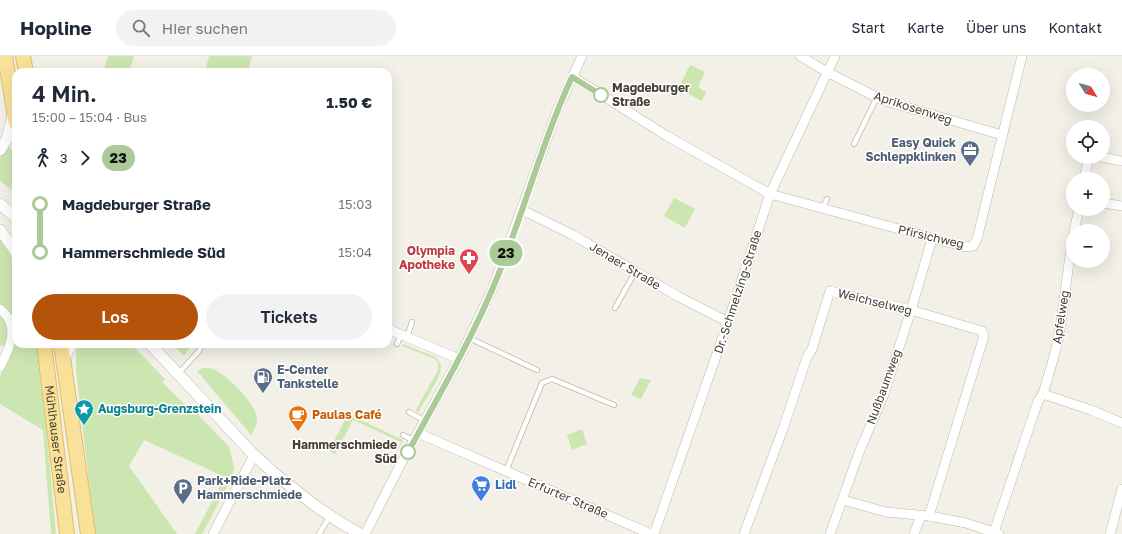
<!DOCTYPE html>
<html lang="de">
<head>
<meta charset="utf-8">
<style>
  :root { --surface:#fff; --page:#f2f2f3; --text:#1f2937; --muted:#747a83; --line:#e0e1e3; --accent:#b45309 }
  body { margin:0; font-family:"Golos Text",sans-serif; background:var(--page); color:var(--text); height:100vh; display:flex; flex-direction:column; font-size:15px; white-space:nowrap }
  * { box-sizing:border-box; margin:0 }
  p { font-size:13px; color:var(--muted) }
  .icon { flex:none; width:22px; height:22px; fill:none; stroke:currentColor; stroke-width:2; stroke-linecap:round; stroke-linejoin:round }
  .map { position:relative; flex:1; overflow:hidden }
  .details { position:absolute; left:12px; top:12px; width:380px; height:280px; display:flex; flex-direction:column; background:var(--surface); border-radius:12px; box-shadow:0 4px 16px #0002 }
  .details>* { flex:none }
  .badge { padding:0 8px; border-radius:13px; font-size:14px; line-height:26px }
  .needle { width:26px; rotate:127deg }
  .tools { position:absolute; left:1066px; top:12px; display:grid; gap:8px }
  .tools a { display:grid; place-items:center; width:44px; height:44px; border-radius:50%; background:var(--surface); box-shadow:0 4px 16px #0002; font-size:20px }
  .map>.badge { position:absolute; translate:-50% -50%; box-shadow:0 0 0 2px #fff }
  .legs { display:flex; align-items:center; gap:6px; height:44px; padding:0 20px; font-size:13px }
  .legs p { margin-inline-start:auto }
  .summary { display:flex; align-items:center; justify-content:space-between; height:68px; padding:0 20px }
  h1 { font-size:22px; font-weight:600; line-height:30px }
  .action { display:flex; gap:8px; margin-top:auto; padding:8px 20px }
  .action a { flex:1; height:46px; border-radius:24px; background:var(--accent); color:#fff; font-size:16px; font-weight:600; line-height:46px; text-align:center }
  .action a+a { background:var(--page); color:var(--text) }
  ul { padding:0 20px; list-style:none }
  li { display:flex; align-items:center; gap:14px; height:48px; font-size:15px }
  li i { display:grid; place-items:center; width:6px; height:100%; margin:0 5px; background:currentColor }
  li i::after { content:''; width:10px; height:10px; margin:-5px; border:3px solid; border-radius:50%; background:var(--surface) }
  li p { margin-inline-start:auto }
  li:first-child i { background:linear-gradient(#0000 50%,currentColor 0) }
  li:last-child i { background:linear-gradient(currentColor 50%,#0000 0) }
  header { display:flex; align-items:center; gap:24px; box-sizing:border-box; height:56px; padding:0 20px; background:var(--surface); border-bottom:1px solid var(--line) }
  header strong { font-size:19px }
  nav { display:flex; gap:22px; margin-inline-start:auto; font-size:14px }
  .search { width:280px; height:36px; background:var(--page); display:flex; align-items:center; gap:10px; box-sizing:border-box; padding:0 14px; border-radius:22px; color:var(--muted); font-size:15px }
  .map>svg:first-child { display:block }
  .green { fill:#cce6b1 }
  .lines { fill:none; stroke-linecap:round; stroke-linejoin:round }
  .service-casing { stroke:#beb8aa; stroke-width:6 }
  .minor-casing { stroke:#beb8aa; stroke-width:10 }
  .tertiary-casing { stroke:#beb8aa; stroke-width:12 }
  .primary-casing { stroke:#dfbf69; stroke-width:16 }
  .service { stroke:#fff; stroke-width:4.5 }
  .minor { stroke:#fff; stroke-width:9 }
  .tertiary { stroke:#fff; stroke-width:11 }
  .primary { stroke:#fae199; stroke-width:14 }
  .line-1-casing { stroke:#fff; stroke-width:9 }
  .line-1 { stroke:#abca97; stroke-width:6 }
  .stop-1-dot { fill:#fff; stroke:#abca97; stroke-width:2 }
  .labels { text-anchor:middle; stroke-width:3; stroke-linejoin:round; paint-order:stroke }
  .stop-label { font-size:12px; font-weight:bold; fill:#464036; stroke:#fff; text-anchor:start }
  .street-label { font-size:12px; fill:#464036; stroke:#fff }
  .service-label { font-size:12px; font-weight:bold; fill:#4e5e75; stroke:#fff; text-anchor:start }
  .health-label { font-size:12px; font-weight:bold; fill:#be3a42; stroke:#fff; text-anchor:end }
  .culture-label { font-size:12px; font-weight:bold; fill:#0d838f; stroke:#fff; text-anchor:start }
  .food-label { font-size:12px; font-weight:bold; fill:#c56008; stroke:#fff; text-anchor:start }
  .shop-label { font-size:12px; font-weight:bold; fill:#366cbe; stroke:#fff; text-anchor:start }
</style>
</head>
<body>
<header>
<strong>Hopline</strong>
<div class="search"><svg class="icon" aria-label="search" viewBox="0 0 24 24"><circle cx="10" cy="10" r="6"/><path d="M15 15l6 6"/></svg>Hier suchen</div>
<nav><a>Start</a><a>Karte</a><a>Über uns</a><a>Kontakt</a></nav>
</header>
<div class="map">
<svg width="1122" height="478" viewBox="0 0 1122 478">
  <rect width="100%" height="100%" fill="#f3f0e7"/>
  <!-- green -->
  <g class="green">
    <path d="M108,0H134L129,16H103Z"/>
    <path d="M209,0H252L248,16H205Z"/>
    <path d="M690,9L705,16L698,31L706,36L702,45L678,33Z"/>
    <path d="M9,91L12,93L16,119V137L0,125V101Z"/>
    <path d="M674,142L695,153L685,172L664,160Z"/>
    <path d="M0,183L16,208V288H36L46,368L56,478H51L43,374L0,348V321L12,293L4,290H0Z"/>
    <path d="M78,288H131L165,323L162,326L192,356L194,354L229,391L234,411L232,422L202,478H195L225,421L144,384L129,410L177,478H95L76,315V298Z"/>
    <path d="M173,288H192L184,300Z"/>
    <path d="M403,288L435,301C438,304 441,307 441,311C441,321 423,348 418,357L416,354L438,314V307L435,303L402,290Z"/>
    <path d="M203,312C205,312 208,312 210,312C224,315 255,347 257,361C258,367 254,373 251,379L197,315Z"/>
    <path d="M640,322L651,324L641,343L631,339Z"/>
    <path d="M348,358L403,384L390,409L401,386L353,364L335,398L329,395Z"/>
    <path d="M582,373L587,388L572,394L567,379Z"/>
  </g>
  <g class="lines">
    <defs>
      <g id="service">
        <path d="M854,88L877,41"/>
        <path d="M822,153L827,143"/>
        <path d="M615,252L635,216"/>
        <path d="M407,281L412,266"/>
        <path d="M469,282L537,314"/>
        <path d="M397,288L401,279"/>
        <path d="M178,318L199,295L202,288"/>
        <path d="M409,356L425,365"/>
        <path d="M403,379L414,385"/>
        <path d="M506,415L542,327L552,323L614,349"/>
        <path d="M319,478L330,460"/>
      </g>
      <g id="minor">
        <path d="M800,0L827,16L882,44L1002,79"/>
        <path d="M573,21L667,80L770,138L965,191L973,190L977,183L1022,0"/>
        <path d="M1102,101L1122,105"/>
        <path d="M1084,123L1089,101"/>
        <path d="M1103,147L1122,150"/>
        <path d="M522,154L573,179L679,241L728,266"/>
        <path d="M1074,175L1079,153"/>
        <path d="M0,253C21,269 10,292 0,311"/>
        <path d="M388,273L459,303"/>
        <path d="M1043,338L1091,354L1122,367"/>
        <path d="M418,377L651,478"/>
        <path d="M843,444L886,456L929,460L966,467L999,478"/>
        <path d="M994,476L1038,345L1043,338C1049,316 1057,295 1060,272C1065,243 1067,213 1073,183"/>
        <path d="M213,478L254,399"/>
        <path d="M365,478L405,400L459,303L492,234L557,55L582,0"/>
        <path d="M654,478L728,266L770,138L835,0"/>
        <path d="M744,478L784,370L807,301L812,293L830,235L911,254L982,275L984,280L929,460"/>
        <path d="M830,478L860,394L884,338L911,254L932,183"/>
        <path d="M914,478L921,460"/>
        <path d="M1110,478L1122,433"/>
      </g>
      <g id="tertiary">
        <path d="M0,94L7,83L14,57"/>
        <path d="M0,148L16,162"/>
        <path d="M0,174L16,196"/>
        <path d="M150,288L251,396L275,418L313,448L338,465L360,478"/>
        <path d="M63,303L72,288"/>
      </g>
      <g id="primary">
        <path d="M5,0L16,67"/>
        <path d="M23,0L26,16"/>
        <path id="s1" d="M44,288L67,478"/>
        <path d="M61,288L88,478"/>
      </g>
    </defs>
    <!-- service casing -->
    <use href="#service" class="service-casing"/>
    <!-- minor casing -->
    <use href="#minor" class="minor-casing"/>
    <!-- tertiary casing -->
    <use href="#tertiary" class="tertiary-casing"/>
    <!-- primary casing -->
    <use href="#primary" class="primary-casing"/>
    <!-- service -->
    <use href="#service" class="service"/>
    <!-- minor -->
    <use href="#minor" class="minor"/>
    <!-- tertiary -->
    <use href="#tertiary" class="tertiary"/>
    <!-- primary -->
    <use href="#primary" class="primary"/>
  </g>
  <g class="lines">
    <defs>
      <path id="line-1" d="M408,396C437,343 468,290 492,234C522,164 540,90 572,21L601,39"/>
    </defs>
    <!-- line-1 casing -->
    <use href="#line-1" class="line-1-casing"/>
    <!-- line-1 -->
    <use href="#line-1" class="line-1"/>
  </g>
  <!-- icons -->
  <defs>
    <symbol id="office-pin" viewBox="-11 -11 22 30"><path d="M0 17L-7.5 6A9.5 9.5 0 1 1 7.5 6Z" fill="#5c6f8a" stroke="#fff"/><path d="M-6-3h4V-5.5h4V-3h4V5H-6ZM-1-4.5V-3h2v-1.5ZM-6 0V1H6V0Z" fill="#fff"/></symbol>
    <symbol id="pharmacy-pin" viewBox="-11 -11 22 30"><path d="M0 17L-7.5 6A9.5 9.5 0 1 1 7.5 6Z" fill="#e0444e" stroke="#fff"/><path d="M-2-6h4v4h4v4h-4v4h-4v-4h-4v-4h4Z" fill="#fff"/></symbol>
    <symbol id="fuel-pin" viewBox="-11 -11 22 30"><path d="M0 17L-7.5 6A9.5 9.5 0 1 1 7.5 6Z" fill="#5c6f8a" stroke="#fff"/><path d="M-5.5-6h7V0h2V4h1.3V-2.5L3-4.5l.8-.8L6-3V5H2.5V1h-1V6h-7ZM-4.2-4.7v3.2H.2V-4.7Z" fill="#fff"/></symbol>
    <symbol id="sight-pin" viewBox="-11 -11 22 30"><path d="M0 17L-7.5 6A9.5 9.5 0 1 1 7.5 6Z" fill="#0f9aa8" stroke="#fff"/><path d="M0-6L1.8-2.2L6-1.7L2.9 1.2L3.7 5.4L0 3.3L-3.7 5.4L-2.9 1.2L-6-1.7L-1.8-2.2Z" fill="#fff"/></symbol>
    <symbol id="cafe-pin" viewBox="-11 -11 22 30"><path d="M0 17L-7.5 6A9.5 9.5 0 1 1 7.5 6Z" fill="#e8710a" stroke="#fff"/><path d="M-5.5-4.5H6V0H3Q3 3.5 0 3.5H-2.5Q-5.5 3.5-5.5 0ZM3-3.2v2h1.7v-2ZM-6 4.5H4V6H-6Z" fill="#fff"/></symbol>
    <symbol id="supermarket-pin" viewBox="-11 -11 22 30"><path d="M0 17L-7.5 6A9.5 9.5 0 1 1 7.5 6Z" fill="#3f7fe0" stroke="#fff"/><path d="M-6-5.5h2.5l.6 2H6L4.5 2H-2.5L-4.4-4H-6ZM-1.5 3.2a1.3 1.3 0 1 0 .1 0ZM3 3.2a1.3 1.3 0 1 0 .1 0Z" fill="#fff"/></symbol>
    <symbol id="parking-pin" viewBox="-11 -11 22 30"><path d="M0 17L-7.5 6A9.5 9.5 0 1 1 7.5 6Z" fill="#5c6f8a" stroke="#fff"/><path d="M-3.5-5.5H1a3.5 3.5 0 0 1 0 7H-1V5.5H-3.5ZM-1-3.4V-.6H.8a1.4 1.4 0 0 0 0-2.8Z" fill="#fff"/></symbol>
  </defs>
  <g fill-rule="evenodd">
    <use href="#office-pin" x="959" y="83" width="22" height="30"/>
    <use href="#pharmacy-pin" x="458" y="191" width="22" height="30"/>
    <use href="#fuel-pin" x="252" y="310" width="22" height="30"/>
    <use href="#sight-pin" x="73" y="342" width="22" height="30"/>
    <use href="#cafe-pin" x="287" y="348" width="22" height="30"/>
    <use href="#supermarket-pin" x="470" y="418" width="22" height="30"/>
    <use href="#parking-pin" x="172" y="421" width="22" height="30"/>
  </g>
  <!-- markers -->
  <g class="stop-1-dot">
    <circle cx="601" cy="39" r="7"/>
    <circle cx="408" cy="396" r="7"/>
  </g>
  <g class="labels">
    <!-- stop labels -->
    <g class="stop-label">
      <text x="612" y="36">Magdeburger<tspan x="612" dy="14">Straße</tspan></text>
      <text x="397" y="393" text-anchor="end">Hammerschmiede<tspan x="397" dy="14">Süd</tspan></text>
    </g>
    <!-- street labels -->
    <g class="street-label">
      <text transform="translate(913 52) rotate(18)" y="4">Aprikosenweg</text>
      <text transform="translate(931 181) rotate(13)" y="4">Pfirsichweg</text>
      <text transform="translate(625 210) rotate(31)" y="4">Jenaer Straße</text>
      <text transform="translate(738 236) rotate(-72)" y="4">Dr.-Schmelzing-Straße</text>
      <text transform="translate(875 246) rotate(14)" y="4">Weichselweg</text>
      <text transform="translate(1061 261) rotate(-81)" y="4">Apfelweg</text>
      <text transform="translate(884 331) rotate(-70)" y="4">Nußbaumweg</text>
      <text dy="4" stroke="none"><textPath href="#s1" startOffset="96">Mühlhauser Straße</textPath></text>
      <text transform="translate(568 442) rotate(23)" y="4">Erfurter Straße</text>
    </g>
    <!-- service labels -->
    <g class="service-label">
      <text x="956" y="91" text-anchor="end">Easy Quick<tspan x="956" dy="14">Schleppklinken</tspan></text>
      <text x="277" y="318">E-Center<tspan x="277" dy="14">Tankstelle</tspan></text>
      <text x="197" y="429">Park+Ride-Platz<tspan x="197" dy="14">Hammerschmiede</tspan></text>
    </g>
    <!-- health labels -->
    <g class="health-label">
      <text x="455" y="199">Olympia<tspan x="455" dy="14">Apotheke</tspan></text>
    </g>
    <!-- culture labels -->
    <g class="culture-label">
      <text x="98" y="357">Augsburg-Grenzstein</text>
    </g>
    <!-- food labels -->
    <g class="food-label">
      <text x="312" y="363">Paulas Café</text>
    </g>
    <!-- shop labels -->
    <g class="shop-label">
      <text x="495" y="433">Lidl</text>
    </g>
  </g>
</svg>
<div class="tools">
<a><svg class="needle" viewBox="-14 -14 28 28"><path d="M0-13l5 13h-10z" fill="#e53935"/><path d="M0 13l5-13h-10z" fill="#747a83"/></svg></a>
<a><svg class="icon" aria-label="locate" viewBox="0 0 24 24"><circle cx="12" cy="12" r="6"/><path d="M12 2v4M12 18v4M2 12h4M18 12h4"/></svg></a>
<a>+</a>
<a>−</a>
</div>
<b class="badge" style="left:506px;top:197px;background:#abca97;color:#111">23</b>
<section class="details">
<div class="summary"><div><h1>4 Min.</h1><p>15:00 – 15:04 · Bus</p></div><b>1.50 €</b></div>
<div class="legs"><svg class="icon" aria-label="walk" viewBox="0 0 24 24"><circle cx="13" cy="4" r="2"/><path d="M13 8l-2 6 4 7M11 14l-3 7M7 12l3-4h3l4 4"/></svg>3<svg class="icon" aria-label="forward" viewBox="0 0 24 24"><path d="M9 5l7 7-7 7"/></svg><b class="badge" style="background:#abca97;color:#111">23</b></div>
<ul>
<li><i style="color:#abca97"></i><b>Magdeburger Straße</b><p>15:03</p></li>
<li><i style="color:#abca97"></i><b>Hammerschmiede Süd</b><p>15:04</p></li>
</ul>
<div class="action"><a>Los</a><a>Tickets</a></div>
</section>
</div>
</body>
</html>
